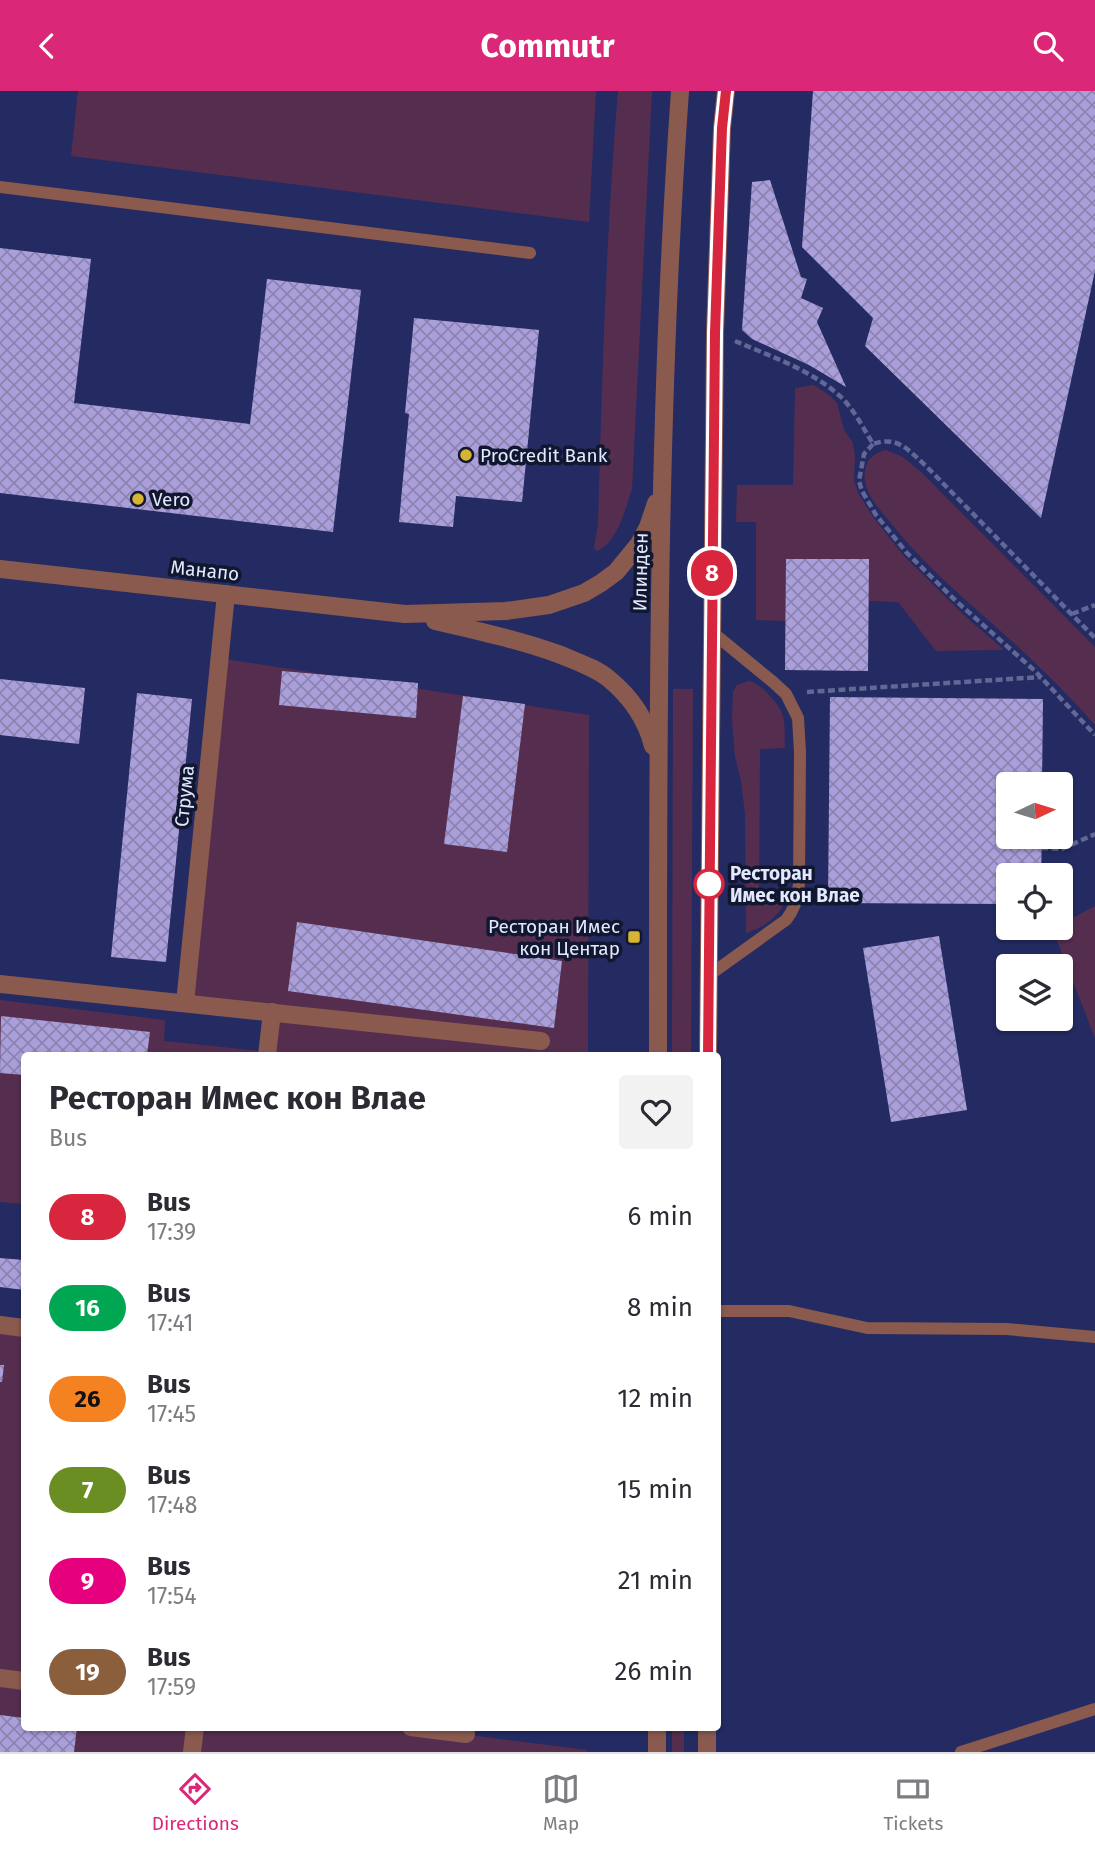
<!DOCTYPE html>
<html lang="en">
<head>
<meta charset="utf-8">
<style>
  :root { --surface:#fff; --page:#f2f2f3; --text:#2b2b33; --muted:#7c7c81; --line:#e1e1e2; --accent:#db2777 }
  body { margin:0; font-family:"Fira Sans",sans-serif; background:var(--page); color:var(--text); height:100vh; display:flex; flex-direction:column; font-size:26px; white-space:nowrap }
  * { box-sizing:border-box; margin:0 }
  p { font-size:23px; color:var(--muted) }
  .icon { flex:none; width:38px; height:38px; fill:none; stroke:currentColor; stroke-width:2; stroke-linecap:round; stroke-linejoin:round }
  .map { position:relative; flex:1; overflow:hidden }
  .drawer { position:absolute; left:21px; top:961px; width:700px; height:679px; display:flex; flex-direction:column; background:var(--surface); border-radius:7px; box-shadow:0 2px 5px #0004 }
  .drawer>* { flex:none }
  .badge { padding:0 14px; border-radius:23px; font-size:24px; line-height:46px }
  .needle { width:46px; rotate:86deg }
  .tools { position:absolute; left:996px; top:681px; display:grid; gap:14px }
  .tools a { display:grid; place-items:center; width:77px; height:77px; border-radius:7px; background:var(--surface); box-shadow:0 2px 5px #0004; font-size:35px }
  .map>.badge { position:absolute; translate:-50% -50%; box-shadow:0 0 0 4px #fff }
  .round { display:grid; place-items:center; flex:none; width:74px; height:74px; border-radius:7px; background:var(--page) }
  .summary { display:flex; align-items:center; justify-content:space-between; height:119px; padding:0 28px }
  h1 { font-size:33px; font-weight:700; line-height:52px }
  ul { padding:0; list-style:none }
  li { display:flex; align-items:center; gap:21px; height:91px; padding:0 28px }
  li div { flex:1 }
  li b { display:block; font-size:26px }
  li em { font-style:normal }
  li .badge { min-width:77px; font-weight:700; text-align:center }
  header { display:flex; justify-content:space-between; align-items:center; height:91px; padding:0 28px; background:var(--accent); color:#fff; font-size:32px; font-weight:700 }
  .menu { display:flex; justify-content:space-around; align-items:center; height:98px; border-top:2px solid var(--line); background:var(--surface); font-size:19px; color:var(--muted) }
  .menu a { display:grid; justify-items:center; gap:4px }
  .menu .on { color:var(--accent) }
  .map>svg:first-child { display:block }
  .green { fill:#552e4f }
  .building { fill:url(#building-cross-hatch) }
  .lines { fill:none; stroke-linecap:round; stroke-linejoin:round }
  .path { stroke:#616895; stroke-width:4.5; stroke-dasharray:7 3.5; stroke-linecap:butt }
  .service { stroke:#8a5a4f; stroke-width:12 }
  .minor { stroke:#8a5a4f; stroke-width:18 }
  .tertiary { stroke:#8a5a4f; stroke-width:18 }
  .line-casing { stroke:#fff; stroke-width:16 }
  .line { stroke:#d7263d; stroke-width:10 }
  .poi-dot { fill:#d7b434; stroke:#121730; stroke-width:2.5 }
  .stop-dot { fill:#fff; stroke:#d7263d; stroke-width:3.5 }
  .labels { text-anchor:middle; stroke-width:7; stroke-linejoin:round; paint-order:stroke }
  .poi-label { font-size:19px; fill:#e2e8fe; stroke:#121730; text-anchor:start }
  .street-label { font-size:19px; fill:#e2e8fe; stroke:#121730 }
  .stop-label { font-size:19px; font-weight:bold; fill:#e2e8fe; stroke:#121730; text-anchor:start }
</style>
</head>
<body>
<header><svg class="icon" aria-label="back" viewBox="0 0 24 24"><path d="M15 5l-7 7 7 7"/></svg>Commutr<svg class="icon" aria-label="search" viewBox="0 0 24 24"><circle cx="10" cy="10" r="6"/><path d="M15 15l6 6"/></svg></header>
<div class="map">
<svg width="1095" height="1661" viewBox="0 0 1095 1661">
  <defs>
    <pattern id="building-cross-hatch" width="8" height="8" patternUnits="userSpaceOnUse" patternTransform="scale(1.75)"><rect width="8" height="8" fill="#ab9fdb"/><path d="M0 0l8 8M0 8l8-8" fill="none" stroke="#8c84b0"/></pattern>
  </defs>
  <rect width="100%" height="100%" fill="#232b62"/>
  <!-- green -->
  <g class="green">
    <path d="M78,0H596L589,131L71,65Z"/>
    <path d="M618,0H652L632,398C625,418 618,451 597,460L594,457L598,433C602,288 606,144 618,0Z"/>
    <path d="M814,294L829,304L837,312L844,339L853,352L855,365L854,389L858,402L873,426L904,465L966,526L1004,559L936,560L898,511L869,510L868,468H786V530L756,529V431H736L737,394H793L795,297Z"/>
    <path d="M886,359L903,366L921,381L1095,556V634C1074,610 1051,587 1028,565C981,521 930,482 890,431C881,420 867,405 865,391C864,386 865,379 866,375C870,365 877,361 886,359Z"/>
    <path d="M219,567L589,624L588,964H267L272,921L185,912Z"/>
    <path d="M749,590C757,592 762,596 768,603C788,624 784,630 785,657L760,658L759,813H784C777,827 761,838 746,842L745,723L741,690L735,666L732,628L733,601L737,594Z"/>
    <path d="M673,598H693L691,964H672Z"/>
    <path d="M1095,815V947L1052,837L1060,836L1061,833Z"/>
    <path d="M0,909L165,929L164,950L260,960L259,964H24V1113L0,1111Z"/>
    <path d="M0,1235L24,1237V1590L0,1587Z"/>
    <path d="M0,1589L24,1592V1636H407L587,1659V1661H0Z"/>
    <rect x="672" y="1636" width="12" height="25"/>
  </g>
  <!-- building -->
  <g class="building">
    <path d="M813,0H1095V180L1041,427L865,255L873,227L802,156Z"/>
    <path d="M770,89L801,186L807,188L801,207L823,217L817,231L846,296L809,274L752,248L742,239L752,91Z"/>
    <path d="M0,157L91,168L74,312L250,333L267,188L361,199L333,441L0,402Z"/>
    <path d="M414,227L539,239L522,411L456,405L453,436L399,431L409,323L405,322Z"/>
    <path d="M786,468H869L868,580L785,579Z"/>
    <path d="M282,580L418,592L416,627L279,614Z"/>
    <path d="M0,588L85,597L79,653L0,644Z"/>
    <path d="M137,602L192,608L166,871L111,866Z"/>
    <path d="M463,605L525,613L507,761L444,753Z"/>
    <path d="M830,606L1043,608L1042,693H1008V746H1042L1041,784H1008V813L828,812Z"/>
    <path d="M297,831L562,870L554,937L288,900Z"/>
    <path d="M939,845L967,1019L891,1031L863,857Z"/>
    <path d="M1,925L150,941L147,964H24V984L0,982Z"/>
    <path d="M0,1167L24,1169V1199L0,1196Z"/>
    <path d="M0,1274H4L2,1291H0Z"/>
    <path d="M0,1624L24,1627V1636H77L74,1661H0Z"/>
  </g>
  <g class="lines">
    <!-- path -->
    <g class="path">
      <path d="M735,250C770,265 814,280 842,307C854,319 864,338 873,353C898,344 909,360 926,375L1095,547"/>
      <path d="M873,353L864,363L859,390L862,400L876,424L907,462L956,510L1035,580L1095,644"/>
      <path d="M1072,523L1095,514"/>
      <path d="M807,601L1041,586"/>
      <path d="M1041,757L1062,758L1095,743"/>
    </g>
    <!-- service -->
    <g class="service">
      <path d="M0,96L530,162"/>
      <path d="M708,885L786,829C795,818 798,807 799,793L800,661L798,627L786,603L773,591L712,541"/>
      <path d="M718,1220H789L867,1237L1006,1238L1095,1246"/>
      <path d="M961,1661L1095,1618"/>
    </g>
    <!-- minor -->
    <g class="minor">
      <path d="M0,893L541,950"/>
      <path d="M185,912L226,503"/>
      <path d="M267,964L272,921"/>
      <path d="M0,1234L24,1237"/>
      <path d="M0,1587L24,1590"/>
      <path d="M411,1636L466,1643"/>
      <path d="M192,1661L195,1636"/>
    </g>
    <!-- tertiary -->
    <g class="tertiary">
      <path d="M0,478L405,523L506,520L549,514L584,502L601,492L616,481L639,453L648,436L656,412"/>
      <path d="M435,530C478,540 520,549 561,564C577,571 596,577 609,588C631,606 646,628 653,655"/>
      <path d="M658,964C658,643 657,321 680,0"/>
      <path d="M708,964L715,242L722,37L726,0"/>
      <path d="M657,1661V1636"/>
      <path d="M707,1661V1636"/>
    </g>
  </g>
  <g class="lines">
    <defs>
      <path id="line" d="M708,964L715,242L722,37L726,0"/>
    </defs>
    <!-- line casing -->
    <use href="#line" class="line-casing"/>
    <!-- line -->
    <use href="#line" class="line"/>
  </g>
  <!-- markers -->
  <g class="poi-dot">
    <circle cx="466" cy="364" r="7"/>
    <circle cx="138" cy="408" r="7"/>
    <rect x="627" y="839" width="14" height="14" rx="3.5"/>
  </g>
  <circle class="stop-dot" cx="709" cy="793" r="14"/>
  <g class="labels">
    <!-- poi labels -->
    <g class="poi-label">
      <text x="480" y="371">ProCredit Bank</text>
      <text x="152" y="415">Vero</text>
      <text x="620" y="842" text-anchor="end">Ресторан Имес<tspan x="620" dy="22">кон Центар</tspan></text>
    </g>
    <!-- street labels -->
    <g class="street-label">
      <text transform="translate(205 479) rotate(6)" y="7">Манапо</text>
      <text transform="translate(640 481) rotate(-89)" y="7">Илинден</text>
      <text transform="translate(184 705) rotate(-84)" y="7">Струма</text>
    </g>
    <!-- stop labels -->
    <g class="stop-label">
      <text x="730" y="789">Ресторан<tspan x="730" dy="22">Имес кон Влае</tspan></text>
    </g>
  </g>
</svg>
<div class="tools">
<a><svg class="needle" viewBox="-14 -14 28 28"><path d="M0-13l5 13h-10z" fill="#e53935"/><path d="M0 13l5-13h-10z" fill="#7c7c81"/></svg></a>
<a><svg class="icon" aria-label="locate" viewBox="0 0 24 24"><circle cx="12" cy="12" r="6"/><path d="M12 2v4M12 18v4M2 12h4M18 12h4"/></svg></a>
<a><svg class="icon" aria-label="layers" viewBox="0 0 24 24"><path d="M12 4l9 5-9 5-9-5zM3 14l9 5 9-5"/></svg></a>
</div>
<b class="badge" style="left:712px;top:482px;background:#d7263d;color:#fff">8</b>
<section class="drawer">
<div class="summary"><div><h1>Ресторан Имес кон Влае</h1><p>Bus</p></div><a class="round"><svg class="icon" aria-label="heart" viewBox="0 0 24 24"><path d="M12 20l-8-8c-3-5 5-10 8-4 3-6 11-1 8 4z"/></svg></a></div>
<ul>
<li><span class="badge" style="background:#d7263d;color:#fff">8</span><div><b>Bus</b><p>17:39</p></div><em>6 min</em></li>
<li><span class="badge" style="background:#00a651;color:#fff">16</span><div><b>Bus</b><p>17:41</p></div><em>8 min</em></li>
<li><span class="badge" style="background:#f58220;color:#111">26</span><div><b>Bus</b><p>17:45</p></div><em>12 min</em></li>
<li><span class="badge" style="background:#6b8e23;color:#fff">7</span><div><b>Bus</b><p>17:48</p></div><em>15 min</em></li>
<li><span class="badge" style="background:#e6007e;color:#fff">9</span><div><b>Bus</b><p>17:54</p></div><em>21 min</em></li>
<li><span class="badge" style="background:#8b5e3c;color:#fff">19</span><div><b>Bus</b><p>17:59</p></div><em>26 min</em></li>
</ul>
</section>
</div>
<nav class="menu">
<a class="on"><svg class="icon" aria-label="directions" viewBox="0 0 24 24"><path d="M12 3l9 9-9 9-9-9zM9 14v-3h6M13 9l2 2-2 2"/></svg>Directions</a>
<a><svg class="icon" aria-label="map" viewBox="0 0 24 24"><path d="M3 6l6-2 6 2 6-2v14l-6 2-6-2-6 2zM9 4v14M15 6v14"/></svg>Map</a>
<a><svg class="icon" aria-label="tickets" viewBox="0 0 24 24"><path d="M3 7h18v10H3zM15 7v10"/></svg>Tickets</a>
</nav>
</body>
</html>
